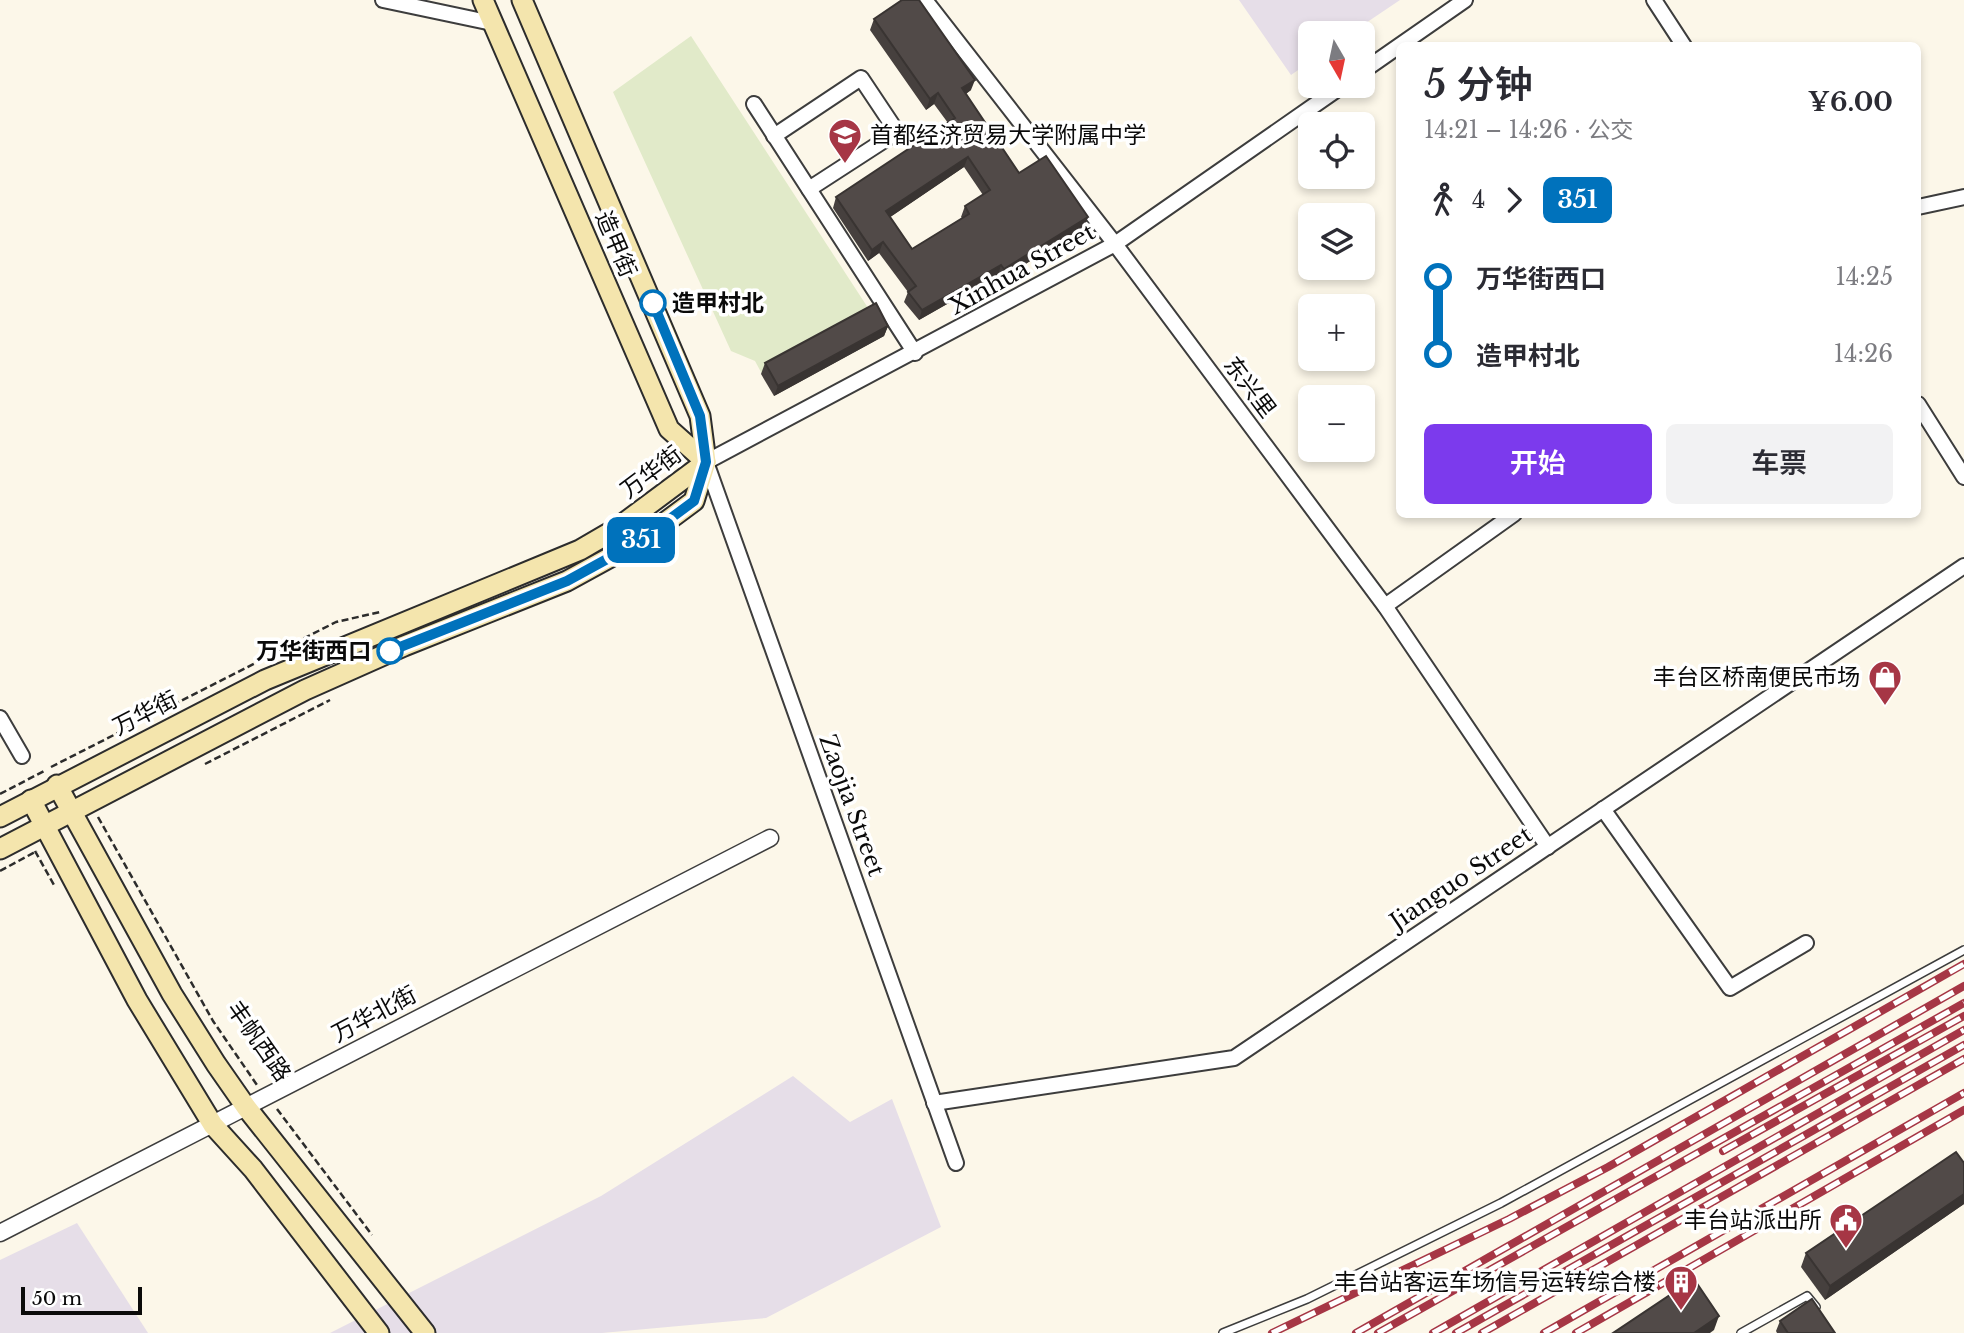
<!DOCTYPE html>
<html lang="zh">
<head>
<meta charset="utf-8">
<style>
  :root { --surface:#fff; --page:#f2f2f3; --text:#2b2b33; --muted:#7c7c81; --accent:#7c3aed }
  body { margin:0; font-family:"Libre Baskerville","Noto Sans SC",serif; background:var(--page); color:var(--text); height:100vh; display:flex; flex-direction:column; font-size:26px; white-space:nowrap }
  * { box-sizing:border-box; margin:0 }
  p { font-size:23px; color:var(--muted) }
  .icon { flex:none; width:38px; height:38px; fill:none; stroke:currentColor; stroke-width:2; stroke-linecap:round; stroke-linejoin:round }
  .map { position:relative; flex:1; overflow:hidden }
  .drawer { position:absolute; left:1396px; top:42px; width:525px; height:476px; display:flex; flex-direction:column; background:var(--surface); border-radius:10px; box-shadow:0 4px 10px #0003 }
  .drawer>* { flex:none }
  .badge { padding:0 14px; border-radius:10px; font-size:24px; line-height:46px }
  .needle { width:46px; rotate:171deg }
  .controls { position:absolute; left:1298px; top:21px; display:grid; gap:14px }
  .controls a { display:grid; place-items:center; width:77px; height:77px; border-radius:10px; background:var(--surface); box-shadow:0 4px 10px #0003; font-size:35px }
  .scale { position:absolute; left:21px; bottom:18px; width:121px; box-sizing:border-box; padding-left:7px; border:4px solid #0a0a0a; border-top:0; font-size:19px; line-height:24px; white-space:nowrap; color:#0a0a0a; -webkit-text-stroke:5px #fff; paint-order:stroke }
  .map>.badge { position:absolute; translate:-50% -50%; box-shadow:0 0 0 4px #fff }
  .legs { display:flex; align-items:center; gap:10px; height:77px; padding:0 28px; font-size:23px }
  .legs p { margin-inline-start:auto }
  .summary { display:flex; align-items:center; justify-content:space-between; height:119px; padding:0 28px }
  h1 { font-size:38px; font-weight:600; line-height:52px }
  .button { display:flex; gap:14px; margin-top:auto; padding:14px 28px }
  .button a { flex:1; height:80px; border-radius:10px; background:var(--accent); color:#fff; font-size:28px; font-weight:600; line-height:80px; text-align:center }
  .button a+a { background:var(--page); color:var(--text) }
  ul { padding:0 28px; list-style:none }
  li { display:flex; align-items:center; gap:24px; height:77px; font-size:26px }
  li i { display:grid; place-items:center; width:10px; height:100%; margin:0 9px; background:currentColor }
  li i::after { content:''; width:18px; height:18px; margin:-9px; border:5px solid; border-radius:50%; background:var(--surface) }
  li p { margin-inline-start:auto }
  li:first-child i { background:linear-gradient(#0000 50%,currentColor 0) }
  li:last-child i { background:linear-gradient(currentColor 50%,#0000 0) }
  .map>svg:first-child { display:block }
  .industrial { fill:#e6dee8 }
  .pitch { fill:#e1eac9 }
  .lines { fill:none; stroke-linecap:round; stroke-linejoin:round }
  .service-casing { stroke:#3d3d3d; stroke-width:10 }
  .minor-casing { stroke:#3d3d3d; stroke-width:18 }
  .tertiary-casing { stroke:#3d3d3d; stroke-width:19 }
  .secondary-casing { stroke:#2c2c2c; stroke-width:23 }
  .path { stroke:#2c2c2c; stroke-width:2.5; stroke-dasharray:7 3.5; stroke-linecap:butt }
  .service { stroke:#fff; stroke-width:7 }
  .minor { stroke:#fff; stroke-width:14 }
  .tertiary { stroke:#fff; stroke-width:16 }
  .secondary { stroke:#f4e5ad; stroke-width:19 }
  .rail-casing { stroke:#a63645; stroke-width:8 }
  .rail { stroke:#fff; stroke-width:5; stroke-dasharray:16; stroke-linecap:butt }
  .wall { fill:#46403e; fill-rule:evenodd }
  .shaded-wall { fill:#393432 }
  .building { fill:#514a48; stroke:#393432; stroke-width:2; fill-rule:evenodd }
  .line-1-casing { stroke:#fff; stroke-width:16 }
  .line-1 { stroke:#0072bc; stroke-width:10 }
  .stop-1-dot { fill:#fff; stroke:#0072bc; stroke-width:3.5 }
  .labels { text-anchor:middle; stroke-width:7; stroke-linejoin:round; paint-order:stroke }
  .poi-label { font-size:23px; fill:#0a0a0a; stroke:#fff; text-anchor:end }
  .street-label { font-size:23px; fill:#0a0a0a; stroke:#fff }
  .stop-label { font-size:23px; font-weight:bold; fill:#0a0a0a; stroke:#fff; text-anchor:start }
</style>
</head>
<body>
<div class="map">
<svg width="1964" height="1333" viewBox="0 0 1964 1333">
  <rect width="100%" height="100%" fill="#fcf7e9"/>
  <!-- industrial -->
  <g class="industrial">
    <path d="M1239,0H1400L1351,33H1311V61L1291,75Z"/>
    <path d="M793,1076L850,1122L892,1099L941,1227L766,1318L602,1333H330L601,1196Z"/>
    <path d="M77,1223L148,1333H0V1260Z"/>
  </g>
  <!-- pitch -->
  <path class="pitch" d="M691,36L872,314L762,374L755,361L731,351L613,92Z"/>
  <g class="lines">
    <defs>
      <g id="service">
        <path d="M1223,1333L1307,1299L1501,1203L1964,950"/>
        <path d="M1741,1333L1807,1296L1816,1307"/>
      </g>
      <g id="minor">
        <path d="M383,0L492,23"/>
        <path d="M925,0L1115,244L1385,606L1548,847"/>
        <path d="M1654,0L1684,46"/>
        <path d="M1363,71L1465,0"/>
        <path d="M754,104L915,353"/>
        <path d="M774,136L861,78L897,132L809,189"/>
        <path d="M1918,207L1964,197"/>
        <path d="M1918,404L1964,477"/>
        <path d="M1385,606L1514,514"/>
        <path d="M0,718L22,756"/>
        <path d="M1603,809L1730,988L1806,943"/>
        <path d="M934,1103L1234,1058L1964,566"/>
        <path d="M956,1163L706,462L1115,244L1342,86"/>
      </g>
      <path id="tertiary" d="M0,1233L770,838"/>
      <g id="secondary">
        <path d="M483,0L669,429L706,462"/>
        <path d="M57,785L172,994L216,1064L246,1107L425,1333"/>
        <path d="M31,800L137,1000L213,1125L253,1169L379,1333"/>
        <path d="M0,817L265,680L580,550L616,529L706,462"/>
        <path d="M0,849L305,690L404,646L567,581L640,541L694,501L706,462L700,416L522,0"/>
      </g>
    </defs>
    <!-- service casing -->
    <use href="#service" class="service-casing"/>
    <!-- minor casing -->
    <use href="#minor" class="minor-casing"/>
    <!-- tertiary casing -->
    <use href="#tertiary" class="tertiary-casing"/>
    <!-- secondary casing -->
    <use href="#secondary" class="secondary-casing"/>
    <!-- path -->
    <g class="path">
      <path d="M205,764L330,700"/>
      <path d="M51,767L336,622L380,612"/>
      <path d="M0,794L46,770"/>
      <path d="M98,817L213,1021L257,1085"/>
      <path d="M35,851L54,885"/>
      <path d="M0,871L37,851"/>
      <path d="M277,1109L372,1235"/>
    </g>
    <!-- service -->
    <use href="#service" class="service"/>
    <!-- minor -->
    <use href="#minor" class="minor"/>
    <!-- tertiary -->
    <use href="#tertiary" class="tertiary"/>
    <!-- secondary -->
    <use href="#secondary" class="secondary"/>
    <defs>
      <g id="rail">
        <path d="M1723,1151L1964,1016"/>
        <path d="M1272,1333L1509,1219L1608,1167L1964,964"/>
        <path d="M1356,1333L1964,986"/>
        <path d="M1378,1333L1964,1003"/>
        <path d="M1433,1333L1964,1030"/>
        <path d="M1456,1333L1964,1045"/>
        <path d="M1482,1333L1964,1059"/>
        <path d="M1544,1333L1964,1093"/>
        <path d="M1576,1333L1964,1110"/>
      </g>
    </defs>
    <!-- rail casing -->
    <use href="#rail" class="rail-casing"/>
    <!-- rail -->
    <use href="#rail" class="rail"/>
  </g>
  <!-- wall -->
  <g class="wall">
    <path d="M874,19L971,90L966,94L1019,173L1088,217L1084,227L1000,280L998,275L919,320L904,302L908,292L879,253L868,261L833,208L836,197L948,123L934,104L926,110L870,30ZM964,167L983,195L965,206L961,217L962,218L912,249L890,217Z"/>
    <path d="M888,326L884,336L774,396L761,374L765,363Z"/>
    <path d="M1964,1163V1204L1825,1300L1801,1267L1806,1253Z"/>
    <path d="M1780,1321L1835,1333H1777L1776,1331Z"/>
  </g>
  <!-- shaded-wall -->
  <g class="shaded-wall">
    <path d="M975,80L971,90L958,99L962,88Z"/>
    <path d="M938,93L934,104L926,110L930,99Z"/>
    <path d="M968,157L964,167L883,222L886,211Z"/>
    <path d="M1088,217L1084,227L1000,280L1004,269Z"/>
    <path d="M883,242L879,253L868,261L872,250Z"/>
    <path d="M1001,265L998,275L919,320L922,310Z"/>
    <path d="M888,326L884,336L774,396L778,386Z"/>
    <path d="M1964,1194V1204L1825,1300L1830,1286Z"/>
    <path d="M1719,1316L1714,1330L1710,1333H1694Z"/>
  </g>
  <!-- building -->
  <g class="building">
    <path d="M902,0H919L975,80L962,88L1019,173L1046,156L1088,217L1004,269L1001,265L922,310L908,292L916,286L883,242L872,250L836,197L955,118L938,93L930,99L874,19ZM968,157L990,190L965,206L969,214L912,249L886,211Z"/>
    <path d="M876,303L888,326L778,386L765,363Z"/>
    <path d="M1956,1152L1964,1163V1194L1830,1286L1806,1253Z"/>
    <path d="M1694,1279L1719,1316L1694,1333H1613Z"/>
    <path d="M1812,1299L1835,1333H1788L1780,1321Z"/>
  </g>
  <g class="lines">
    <defs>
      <path id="line-1" d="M390,651L567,581L640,541L694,501L706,462L700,416L653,303"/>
    </defs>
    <!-- line-1 casing -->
    <use href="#line-1" class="line-1-casing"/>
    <!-- line-1 -->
    <use href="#line-1" class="line-1"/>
  </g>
  <!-- icons -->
  <defs>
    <symbol id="school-pin" viewBox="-11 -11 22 30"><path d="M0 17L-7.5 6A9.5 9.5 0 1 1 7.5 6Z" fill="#a63645" stroke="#fff"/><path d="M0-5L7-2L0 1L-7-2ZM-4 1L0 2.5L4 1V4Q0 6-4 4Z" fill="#fff"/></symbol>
    <symbol id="shop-pin" viewBox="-11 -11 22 30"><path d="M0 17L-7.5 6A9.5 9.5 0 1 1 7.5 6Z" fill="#a63645" stroke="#fff"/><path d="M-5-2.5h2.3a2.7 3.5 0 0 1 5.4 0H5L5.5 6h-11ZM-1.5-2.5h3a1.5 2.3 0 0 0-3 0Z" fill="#fff"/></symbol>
    <symbol id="civic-pin" viewBox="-11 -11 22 30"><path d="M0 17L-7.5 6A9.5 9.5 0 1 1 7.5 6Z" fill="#a63645" stroke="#fff"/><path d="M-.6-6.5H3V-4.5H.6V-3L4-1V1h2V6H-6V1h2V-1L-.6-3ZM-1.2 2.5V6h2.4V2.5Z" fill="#fff"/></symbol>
    <symbol id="building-pin" viewBox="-11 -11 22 30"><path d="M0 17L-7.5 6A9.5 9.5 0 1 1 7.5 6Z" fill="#a63645" stroke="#fff"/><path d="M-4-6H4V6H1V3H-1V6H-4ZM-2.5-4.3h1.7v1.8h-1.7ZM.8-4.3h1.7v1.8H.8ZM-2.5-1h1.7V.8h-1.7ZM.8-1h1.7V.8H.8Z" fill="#fff"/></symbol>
  </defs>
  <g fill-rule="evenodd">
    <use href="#school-pin" x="826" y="116" width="38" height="52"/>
    <use href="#shop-pin" x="1866" y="658" width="38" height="52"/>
    <use href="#civic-pin" x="1827" y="1201" width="38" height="52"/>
    <use href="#building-pin" x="1662" y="1263" width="38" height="52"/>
  </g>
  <!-- markers -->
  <g class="stop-1-dot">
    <circle cx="653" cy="303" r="12"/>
    <circle cx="390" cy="651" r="12"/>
  </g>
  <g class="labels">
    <!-- poi labels -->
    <g class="poi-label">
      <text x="870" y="143" text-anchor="start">首都经济贸易大学附属中学</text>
      <text x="1860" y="685">丰台区桥南便民市场</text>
      <text x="1822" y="1228">丰台站派出所</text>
      <text x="1656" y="1290">丰台站客运车场信号运转综合楼</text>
    </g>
    <!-- street labels -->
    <g class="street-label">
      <text transform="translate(616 244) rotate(67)" y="8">造甲街</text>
      <text transform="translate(1022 269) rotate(-29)" y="8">Xinhua Street</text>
      <text transform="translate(1250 387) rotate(53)" y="8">东兴里</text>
      <text transform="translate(651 472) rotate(-37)" y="8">万华街</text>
      <text transform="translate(145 713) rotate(-27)" y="8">万华街</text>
      <text transform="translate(852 805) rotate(70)" y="8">Zaojia Street</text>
      <text transform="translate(1461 878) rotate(-34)" y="8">Jianguo Street</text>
      <text transform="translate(374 1014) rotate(-28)" y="8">万华北街</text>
      <text transform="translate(259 1041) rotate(55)" y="8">丰帆西路</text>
    </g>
    <!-- stop labels -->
    <g class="stop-label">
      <text x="672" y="311">造甲村北</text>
      <text x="371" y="659" text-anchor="end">万华街西口</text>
    </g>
  </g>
</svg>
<div class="controls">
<a><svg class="needle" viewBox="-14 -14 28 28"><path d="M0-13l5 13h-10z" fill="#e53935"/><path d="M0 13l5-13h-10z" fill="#7c7c81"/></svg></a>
<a><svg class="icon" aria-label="locate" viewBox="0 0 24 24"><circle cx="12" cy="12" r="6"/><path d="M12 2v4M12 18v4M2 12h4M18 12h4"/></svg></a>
<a><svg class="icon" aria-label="layers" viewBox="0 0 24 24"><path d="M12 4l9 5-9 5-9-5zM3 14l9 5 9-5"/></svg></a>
<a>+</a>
<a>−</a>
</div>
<div class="scale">50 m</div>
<b class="badge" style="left:641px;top:540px;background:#0072bc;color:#fff">351</b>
<section class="drawer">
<div class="summary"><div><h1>5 分钟</h1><p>14:21 – 14:26 · 公交</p></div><b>¥6.00</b></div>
<div class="legs"><svg class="icon" aria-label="walk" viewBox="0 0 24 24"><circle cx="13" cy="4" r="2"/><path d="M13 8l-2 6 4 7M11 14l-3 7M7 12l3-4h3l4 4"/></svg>4<svg class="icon" aria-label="forward" viewBox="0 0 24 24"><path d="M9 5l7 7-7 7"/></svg><b class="badge" style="background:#0072bc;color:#fff">351</b></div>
<ul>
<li><i style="color:#0072bc"></i><b>万华街西口</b><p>14:25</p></li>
<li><i style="color:#0072bc"></i><b>造甲村北</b><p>14:26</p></li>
</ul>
<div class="button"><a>开始</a><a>车票</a></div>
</section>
</div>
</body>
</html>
